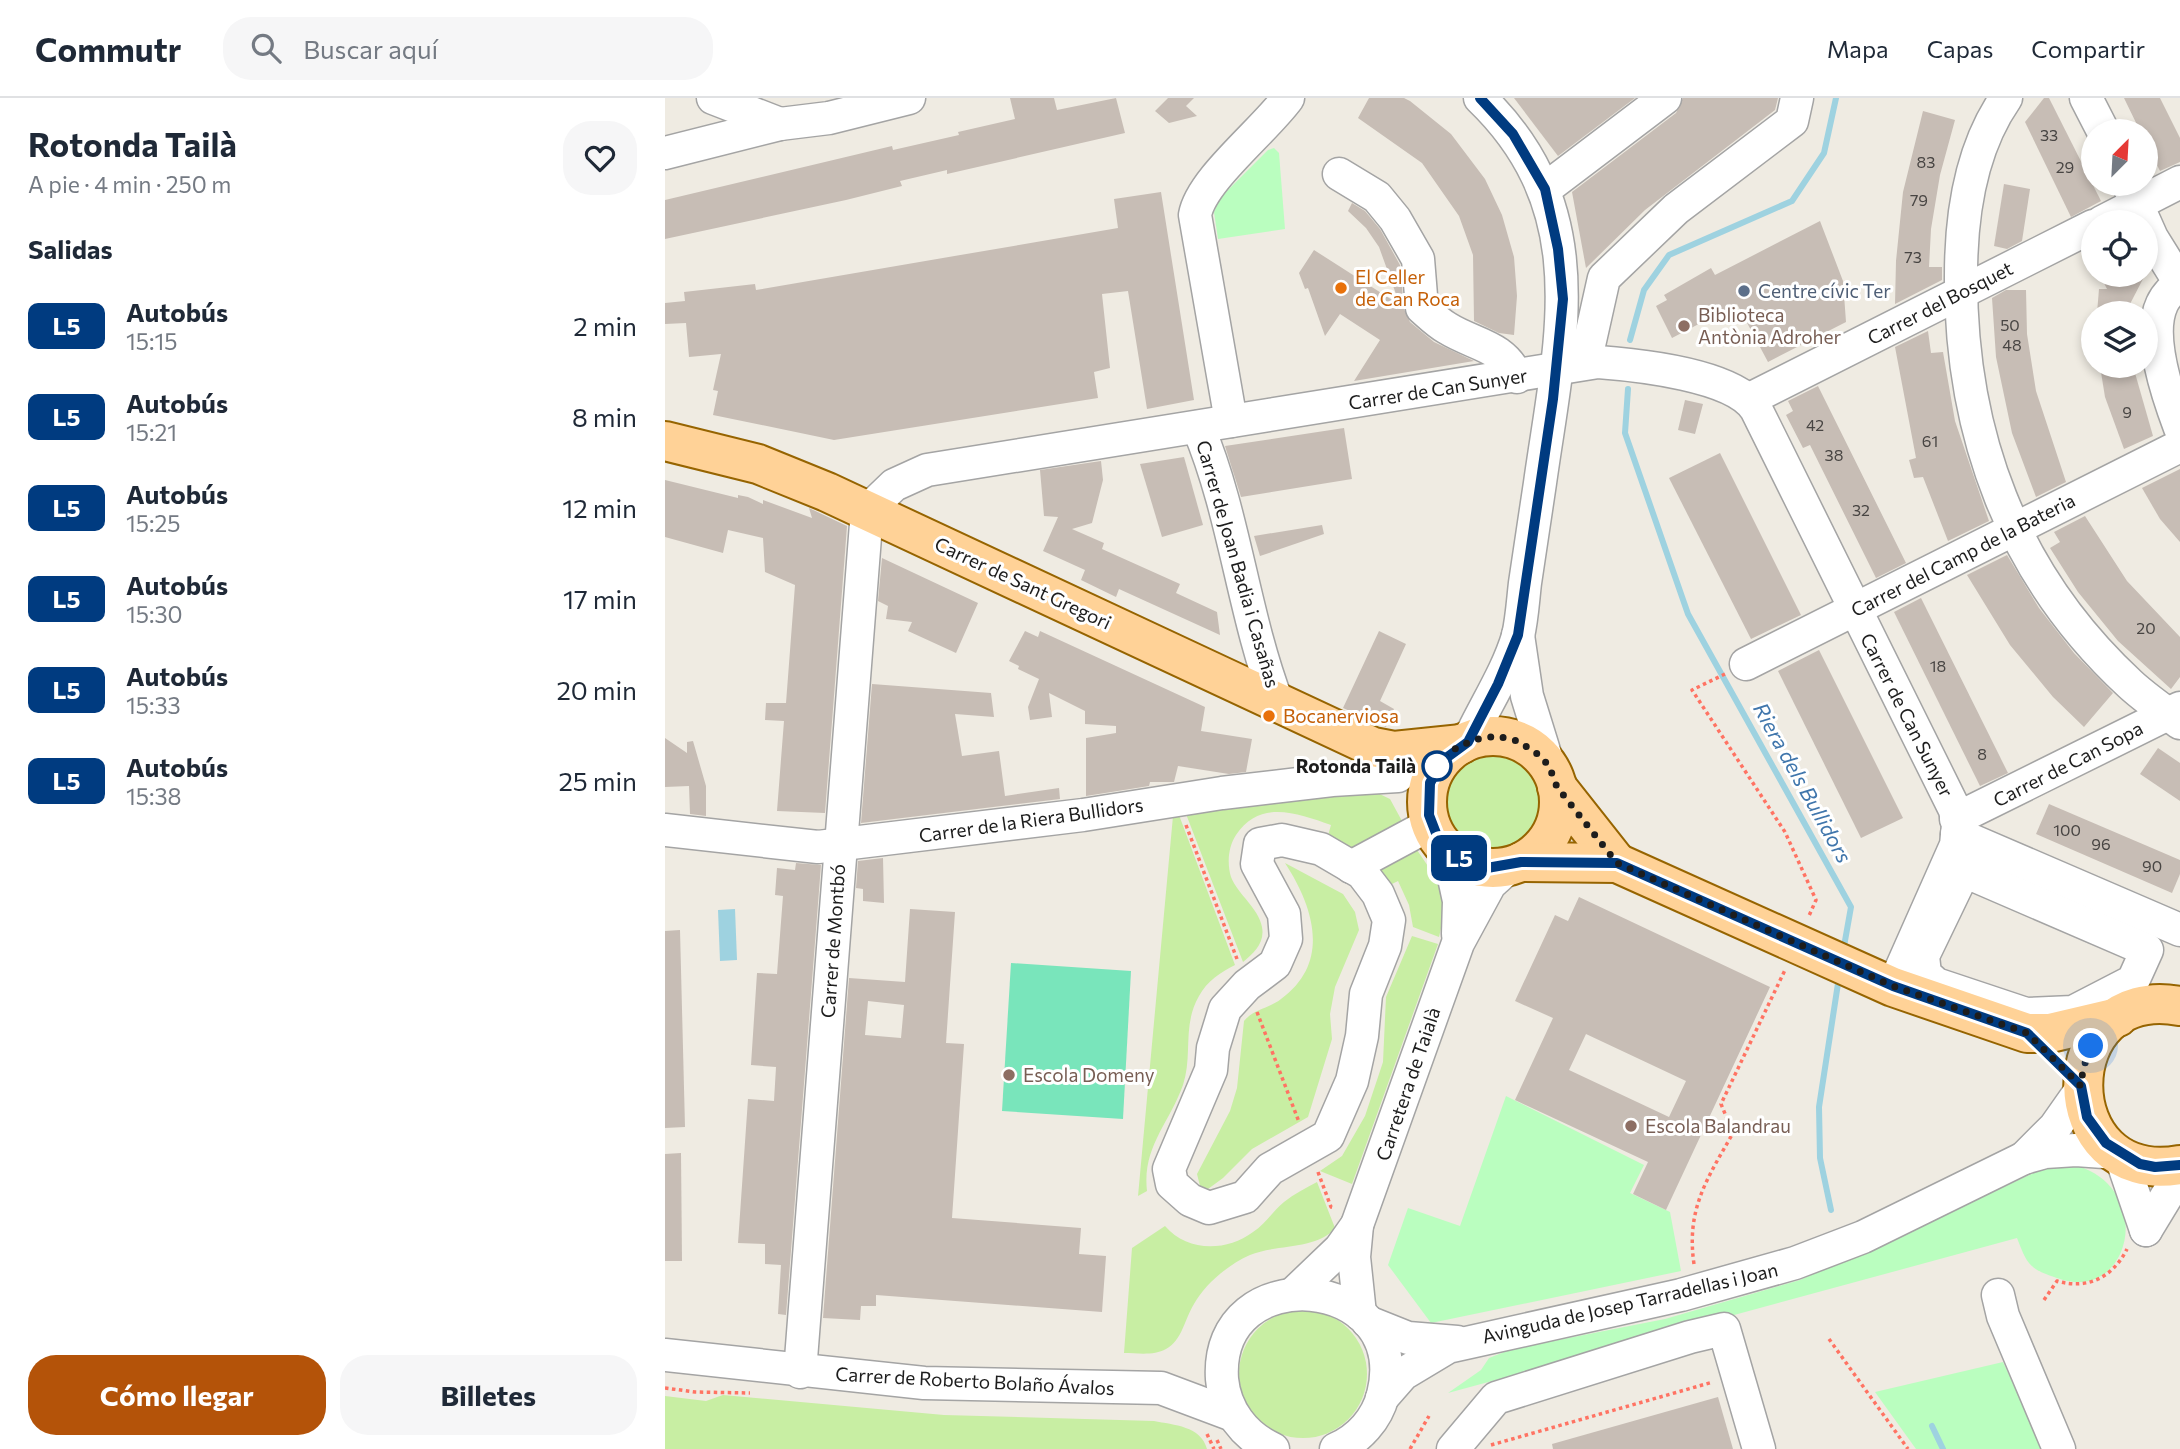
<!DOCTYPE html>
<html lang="es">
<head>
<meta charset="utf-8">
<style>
  :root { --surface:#fff; --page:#f6f6f7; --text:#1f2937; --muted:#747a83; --line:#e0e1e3; --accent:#b45309 }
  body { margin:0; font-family:Commissioner,sans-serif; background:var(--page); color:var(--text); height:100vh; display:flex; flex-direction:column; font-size:26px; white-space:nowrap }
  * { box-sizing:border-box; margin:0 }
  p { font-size:23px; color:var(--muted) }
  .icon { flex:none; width:38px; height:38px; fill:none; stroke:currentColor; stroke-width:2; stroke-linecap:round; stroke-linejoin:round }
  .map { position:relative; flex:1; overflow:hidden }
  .drawer { display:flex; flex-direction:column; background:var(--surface); width:665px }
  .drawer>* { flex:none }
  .badge { padding:0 14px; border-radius:10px; font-size:24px; line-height:46px }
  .needle { width:46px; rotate:24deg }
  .fabs { position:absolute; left:1416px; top:21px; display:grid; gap:14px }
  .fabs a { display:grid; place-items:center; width:77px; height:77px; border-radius:50%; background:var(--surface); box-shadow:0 4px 10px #0003; font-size:35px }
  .you { position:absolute; width:35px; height:35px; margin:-18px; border:5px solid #fff; border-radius:50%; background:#1a73e8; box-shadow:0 0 0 10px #1a73e833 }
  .map>.badge { position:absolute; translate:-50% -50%; box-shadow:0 0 0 4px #fff }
  h2 { padding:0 28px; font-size:26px; line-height:63px }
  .round { display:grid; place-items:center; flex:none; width:74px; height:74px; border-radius:28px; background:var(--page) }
  .headline { display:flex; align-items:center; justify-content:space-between; height:119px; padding:0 28px }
  h1 { font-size:33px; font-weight:700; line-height:52px }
  .action { display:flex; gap:14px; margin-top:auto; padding:14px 28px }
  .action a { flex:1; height:80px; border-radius:28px; background:var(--accent); color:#fff; font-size:28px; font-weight:700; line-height:80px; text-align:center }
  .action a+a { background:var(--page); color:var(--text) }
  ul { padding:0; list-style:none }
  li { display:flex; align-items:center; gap:21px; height:91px; padding:0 28px }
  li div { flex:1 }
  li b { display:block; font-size:26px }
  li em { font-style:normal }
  li .badge { min-width:77px; font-weight:700; text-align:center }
  header { display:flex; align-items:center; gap:42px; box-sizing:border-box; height:98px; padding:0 35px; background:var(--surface); border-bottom:2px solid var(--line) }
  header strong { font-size:33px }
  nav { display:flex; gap:38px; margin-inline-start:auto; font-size:24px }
  .search { width:490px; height:63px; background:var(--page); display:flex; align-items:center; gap:18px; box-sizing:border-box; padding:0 24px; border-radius:28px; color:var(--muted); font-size:26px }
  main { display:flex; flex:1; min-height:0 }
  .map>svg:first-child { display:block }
  .grass { fill:#c8eea3 }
  .park { fill:#bafebf }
  .pitch { fill:#79e5bb }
  .water { fill:#9ed2e0 }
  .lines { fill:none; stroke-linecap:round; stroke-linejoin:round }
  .stream { stroke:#9ed2e0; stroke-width:6 }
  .building { fill:#c7bdb5; fill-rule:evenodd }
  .minor-casing { stroke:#a4a4a4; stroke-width:35 }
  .major-casing { stroke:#966400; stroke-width:42 }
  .path { stroke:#ff7363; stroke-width:3.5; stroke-dasharray:3.5 3.5; stroke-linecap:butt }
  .minor { stroke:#fff; stroke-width:32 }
  .major { stroke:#ffd297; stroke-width:38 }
  .line-casing { stroke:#fff; stroke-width:16 }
  .line { stroke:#003b80; stroke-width:10 }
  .walk { stroke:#1d1d1d; stroke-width:7; stroke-dasharray:0 12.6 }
  .food-dot { fill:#e8710a; stroke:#fff; stroke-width:2.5 }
  .service-dot { fill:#5c6f8a; stroke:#fff; stroke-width:2.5 }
  .education-dot { fill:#8d6e63; stroke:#fff; stroke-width:2.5 }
  .stop-dot { fill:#fff; stroke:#003b80; stroke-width:3.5 }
  .labels { text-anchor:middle; stroke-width:6; stroke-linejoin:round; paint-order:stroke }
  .number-label { font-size:16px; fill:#484543 }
  .food-label { font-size:19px; fill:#c56008; stroke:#fff; text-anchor:start }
  .service-label { font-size:19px; fill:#4e5e75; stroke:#fff; text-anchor:start }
  .street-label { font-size:19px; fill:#1d1d1d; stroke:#fff }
  .education-label { font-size:19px; fill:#785e54; stroke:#fff; text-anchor:start }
  .stop-label { font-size:19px; font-weight:bold; fill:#1d1d1d; stroke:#fff; text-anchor:end }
  .water-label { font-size:21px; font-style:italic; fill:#4076ac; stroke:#fff }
</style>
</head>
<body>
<header>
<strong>Commutr</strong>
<div class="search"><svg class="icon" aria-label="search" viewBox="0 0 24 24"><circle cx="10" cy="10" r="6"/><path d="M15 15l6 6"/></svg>Buscar aquí</div>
<nav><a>Mapa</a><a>Capas</a><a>Compartir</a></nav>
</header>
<main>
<section class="drawer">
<div class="headline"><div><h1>Rotonda Tailà</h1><p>A pie · 4 min · 250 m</p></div><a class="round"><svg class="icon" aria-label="heart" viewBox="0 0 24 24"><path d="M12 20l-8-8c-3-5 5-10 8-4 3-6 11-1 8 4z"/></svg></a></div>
<h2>Salidas</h2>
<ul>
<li><span class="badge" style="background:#003b80;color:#fff">L5</span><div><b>Autobús</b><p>15:15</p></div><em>2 min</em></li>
<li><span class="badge" style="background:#003b80;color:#fff">L5</span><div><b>Autobús</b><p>15:21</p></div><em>8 min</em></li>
<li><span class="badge" style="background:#003b80;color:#fff">L5</span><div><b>Autobús</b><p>15:25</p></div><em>12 min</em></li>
<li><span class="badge" style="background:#003b80;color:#fff">L5</span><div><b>Autobús</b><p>15:30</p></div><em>17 min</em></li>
<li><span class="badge" style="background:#003b80;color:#fff">L5</span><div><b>Autobús</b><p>15:33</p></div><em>20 min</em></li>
<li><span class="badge" style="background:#003b80;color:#fff">L5</span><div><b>Autobús</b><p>15:38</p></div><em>25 min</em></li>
</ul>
<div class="action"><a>Cómo llegar</a><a>Billetes</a></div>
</section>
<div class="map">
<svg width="1515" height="1351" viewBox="0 0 1515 1351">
  <rect width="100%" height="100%" fill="#efebe2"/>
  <!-- grass -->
  <g class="grass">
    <circle cx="827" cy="705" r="54"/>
    <path d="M702,690L725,701L737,723L694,749L686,750L662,741L666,727C632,715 595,701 571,737C563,749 562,766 566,779C573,797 593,809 597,829C600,845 589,855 578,864L521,716Z"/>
    <path d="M514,717L570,867C556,874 542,883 534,898C517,927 528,957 518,987C504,1026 477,1049 482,1093L473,1098L508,718Z"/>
    <path d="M745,741C768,778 787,792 774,839L748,829L744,807L733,783L719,790L710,766Z"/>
    <path d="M620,765L678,796L690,814L694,832L670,889L665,916L667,941L643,1019L587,1051L558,1080L543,1091L535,1088L532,1076L565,1013L572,990L579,923C589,911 605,910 616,901C667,864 648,808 620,765Z"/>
    <path d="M747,838L773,846L687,1086L655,1073L677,1058L700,1018L718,964L721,899Z"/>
    <path d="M652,1084L670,1130C653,1152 610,1146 585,1157C564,1166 540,1186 529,1206C520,1220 517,1243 501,1251C489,1258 472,1255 459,1255L467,1150L500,1128C522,1154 561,1154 588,1134C600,1126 608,1113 619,1104C629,1096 641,1090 652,1084Z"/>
    <circle cx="638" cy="1276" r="64"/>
    <path d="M58,1297L279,1317L489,1323C509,1327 536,1328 542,1351H0V1298L41,1303Z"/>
  </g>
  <!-- park -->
  <g class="park">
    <path d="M609,50L614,55L620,131L553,141L549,114L555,100L603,52Z"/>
    <path d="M841,998L979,1067L965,1095L1005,1114L1016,1173L766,1225L723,1167L743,1110L795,1128Z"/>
    <path d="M1386,1067C1395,1067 1406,1066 1413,1068C1491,1093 1465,1204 1395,1181C1364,1171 1363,1168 1352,1140L783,1295L816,1272L824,1260L847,1251L1000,1221L1135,1182Z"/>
    <path d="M1338,1264L1379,1351H1251L1210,1294Z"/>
  </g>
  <!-- pitch -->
  <path class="pitch" d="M346,865L466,873L458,1021L337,1013Z"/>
  <!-- water -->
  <path class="water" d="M70,811L72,862L55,863L53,812Z"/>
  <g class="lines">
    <!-- stream -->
    <g class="stream">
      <path d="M965,242L979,192L1004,157L1127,103L1159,55L1171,0"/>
      <path d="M963,291L960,335L1023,516L1186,809L1178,854"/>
      <path d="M1166,1112L1155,1060L1154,1009L1174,879"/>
      <path d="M1267,1328L1278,1351"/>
    </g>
  </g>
  <!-- building -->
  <g class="building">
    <path d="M345,0H389L392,12L451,0L460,35L282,76V72L235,83L237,88L181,102L0,141V102L227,48L228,52L294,37L293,34L350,21Z"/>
    <path d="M503,0H529L521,8L532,18L504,25L490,13Z"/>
    <path d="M704,0H739L745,3L786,36L820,81L837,117L849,159L852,198L849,237L834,235L809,223L808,157L794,118L757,65L693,20Z"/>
    <path d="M849,0H970L893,58Z"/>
    <path d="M1018,0H1113L1110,12L980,112L921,170L907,94L1011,15Z"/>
    <path d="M1379,0H1384L1436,103L1406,119L1360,24Z"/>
    <path d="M1459,0H1495L1515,40V64L1495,73L1480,43V33H1475Z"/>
    <path d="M1258,13L1290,22L1275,77L1266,131L1264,169H1277V182L1230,206L1231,163L1238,94Z"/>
    <path d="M1339,86L1365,91L1357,143L1342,151L1329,148Z"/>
    <path d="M496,94L529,302L482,311L463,193L437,196L445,270L429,274L433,300L169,342L48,317L53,293L48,292L56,256L24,259L21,225L0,226V205L20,203L19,194L90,186L91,192L453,130L449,101Z"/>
    <path d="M687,105L700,113L715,131L735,167L739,211L745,224L769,244L809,263L689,283L715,242L675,216L660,238L643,190L640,191L634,175L649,152L735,207L714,149L701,130L683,113Z"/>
    <path d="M1155,123L1178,183L1181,224L1103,264L1072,206L1007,240L991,208L1002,202L999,197L1046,170L1050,177Z"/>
    <path d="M1435,177H1480L1465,206L1464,215H1432L1434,191H1442Z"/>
    <path d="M1341,192H1361L1362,236L1371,293L1401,384L1371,399L1347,335L1331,259L1327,200Z"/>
    <path d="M1263,233L1266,255L1278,254L1290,323L1324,423L1283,443L1258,379L1249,380L1244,362L1251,360L1230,249Z"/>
    <path d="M1435,268H1468L1488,338L1459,351L1440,299Z"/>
    <path d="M1153,288L1241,465L1211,480L1145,347L1138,350L1121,317L1128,313L1123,303Z"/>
    <path d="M1020,302L1038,306L1030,336L1013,332Z"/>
    <path d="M679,330L687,381L576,399L560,348Z"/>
    <path d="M1055,355L1136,517L1086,541L1004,380Z"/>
    <path d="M519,359L538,427L497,439L475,366Z"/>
    <path d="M436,363L438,382L427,425L407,431L439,445L437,451L515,486L511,495L552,514L555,537L454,491L451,499L416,482L420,472L378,453L393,419L379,418L375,372Z"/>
    <path d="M1515,371V444L1495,421L1477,390Z"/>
    <path d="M0,382L73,400V397L83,399L98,406V402L147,420L144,410L182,428L160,715L112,713L119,623L100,622L101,605H121L130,487L100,474L98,440L63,432L58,455L0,439Z"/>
    <path d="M1420,418L1462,483L1515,539V579L1506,591L1453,543L1413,494L1385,450L1395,444L1389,434Z"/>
    <path d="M657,427L659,436L595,458L589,438Z"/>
    <path d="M1342,457L1374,510L1409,555L1448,595L1419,629L1388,599L1345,547L1302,477Z"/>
    <path d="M217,460L313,505L291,555L243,533L247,524L221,521L223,508L213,503Z"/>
    <path d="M1256,500L1343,675L1315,688L1229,514Z"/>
    <path d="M360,533L373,539L375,533L540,609L536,633L587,641L581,674L564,676L513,668L509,684H485L484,688L421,698V640L451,635V628L420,626V613L384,595L387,619L365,622L363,609L374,581L353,571L354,568L344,563Z"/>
    <path d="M714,533L741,546L715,603L729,611L721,629L678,610Z"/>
    <path d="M1154,552L1238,720L1196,740L1113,573Z"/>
    <path d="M207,586L326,595L329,619L290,616L297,658L334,653L340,698L394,690L395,701L196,725Z"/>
    <path d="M0,640L22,655V644L28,643L41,688V718L25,716L24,688L0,689Z"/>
    <path d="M1493,650L1515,665V703L1475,676Z"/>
    <path d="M1384,706L1515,762V776L1507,795L1371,736Z"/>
    <path d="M218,760L219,805L198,803V791L191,790L193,763Z"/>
    <path d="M131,765L156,767L121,1217L113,1216L116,1167L100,1166V1146L73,1145L83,1001L109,1003L111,969L86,967L92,875L112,876L118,798L110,797L112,770L130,772Z"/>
    <path d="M914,799L1105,889L1001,1112L968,1096L983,1064L850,1002L888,920L850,903L890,817L903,823ZM921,936L1021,983L1004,1019L904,972Z"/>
    <path d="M245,811L290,814L281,945L299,946L287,1120L416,1130L414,1156L441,1158L437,1214L211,1197V1208H196L195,1222L158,1220L184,880L240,884ZM203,903L239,907L236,940L200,937Z"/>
    <path d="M15,832L20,1029L0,1030V833Z"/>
    <path d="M16,1055L17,1163H0V1056Z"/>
    <path d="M1053,1299L1068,1351H888L887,1346Z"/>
  </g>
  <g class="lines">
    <defs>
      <g id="minor">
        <path d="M48,0L115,26"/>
        <path d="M1341,0C1306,50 1296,118 1296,177C1295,335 1347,477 1465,586C1480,600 1498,612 1515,625"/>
        <path d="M1421,0L1438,33"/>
        <path d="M0,55L115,26L164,20L244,0"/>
        <path d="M674,76L712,99L730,121L753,161L757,210C765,217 773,225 782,230C809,247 838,247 852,279"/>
        <path d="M1463,86L1487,140L1515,185C1508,191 1501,197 1497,206C1482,238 1503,298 1515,330"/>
        <path d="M880,91L1000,0"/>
        <path d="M1437,124L1515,84"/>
        <path d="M920,265L939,180L1011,111L1127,23L1132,0"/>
        <path d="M1085,301L1428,128"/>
        <path d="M566,323L530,117C536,82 599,33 623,0"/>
        <path d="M533,329C570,417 578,515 612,604"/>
        <path d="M853,537L862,598L884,669"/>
        <path d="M1081,566L1515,348"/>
        <path d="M803,644C819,609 842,575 853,538C857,521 858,502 860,485C865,452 870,418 875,385C895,242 932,113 815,0"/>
        <path d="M1291,721L1515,610"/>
        <path d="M0,732L153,749L418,717L557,695L667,682L733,678"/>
        <path d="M1292,736L1515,832"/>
        <path d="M617,742L656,751L697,775L713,796L724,822L720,848L701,896L697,938L687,983L663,1038L605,1071L580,1099L544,1110L525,1102L507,1086L504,1071L546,972L548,950L560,911L582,887L610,866L621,841L619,816L592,766L595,746Z"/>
        <path d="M783,752L794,803L793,836"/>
        <path d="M686,769L766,726"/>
        <path d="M1299,773L1482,852L1468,883L1408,914L1361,916L1271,886L1260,876L1258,858Z"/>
        <path d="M1455,1056L1481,1132"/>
        <path d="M1359,1060L1390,1029L1416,992"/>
        <path d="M692,1127L689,1159L695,1216"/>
        <path d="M1481,1132L1515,1076"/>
        <path d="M629,1195L675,1151L692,1127L793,845L825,786L845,768"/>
        <path d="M1333,1197L1338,1218L1394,1351"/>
        <path d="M703,1224L743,1240L792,1244"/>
        <path d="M0,1257L259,1285L496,1290L568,1317"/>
        <path d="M135,1274L202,413L229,387L262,372L933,264C973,267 1069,277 1091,311L1290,712L1293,727L1291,747L1228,889"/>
        <path d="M717,1300L738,1276L783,1249L1016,1197L1130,1165L1198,1139L1359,1060L1380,1054L1411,1052L1453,1055"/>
        <path d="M608,1351C579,1338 560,1312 557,1281C549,1158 749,1174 718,1297C712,1321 694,1341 671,1351"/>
        <path d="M788,1351L831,1300L1025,1239L1059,1231L1094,1351"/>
      </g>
      <g id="major">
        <path d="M0,343L93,366L162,394L708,649L729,653L797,646"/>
        <circle cx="828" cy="704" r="66"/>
        <path d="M892,689L952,765"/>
        <path d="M856,764L952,765L1228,889L1362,935H1385L1453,919"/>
        <path d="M1515,908C1386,884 1386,1090 1515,1067"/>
      </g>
    </defs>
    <!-- minor casing -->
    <use href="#minor" class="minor-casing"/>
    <!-- major casing -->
    <use href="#major" class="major-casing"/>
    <!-- path -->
    <g class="path">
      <path d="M1060,576L1027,592L1120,734L1151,802L1143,820"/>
      <path d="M521,727L572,861"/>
      <path d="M592,914L634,1024"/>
      <path d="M653,1074L666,1109L670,1110"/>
      <path d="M1029,1166C1021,1111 1042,1081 1068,1035L1056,1006L1120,872"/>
      <path d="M1379,1202L1392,1183C1423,1192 1448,1179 1462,1151"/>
      <path d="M1164,1241L1243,1351"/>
      <path d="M0,1290L30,1294L85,1295"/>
      <path d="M542,1336L549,1351"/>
      <path d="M552,1342L556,1351"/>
      <path d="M826,1347L1048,1284"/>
      <path d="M745,1351L764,1318"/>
    </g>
    <!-- minor -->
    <use href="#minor" class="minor"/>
    <!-- major -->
    <use href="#major" class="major"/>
  </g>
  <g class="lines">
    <defs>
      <path id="line" d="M815,0L848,36L880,91L893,151L898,201L888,301L853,537L833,586L803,644L777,663L765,685L764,717L774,743L801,764L822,770L856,764L952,765L1228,888L1362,935L1416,988L1422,1019L1441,1045L1475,1066L1490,1069L1515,1067"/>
    </defs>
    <!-- line casing -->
    <use href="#line" class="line-casing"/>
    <!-- line -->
    <use href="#line" class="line"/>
    <!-- walk -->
    <path class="walk" d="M772,668L788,652L808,642L831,638L853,643L874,657L884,668L892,689L952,765L1228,888L1362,935L1416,988L1418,971L1426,948"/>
  </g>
  <!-- markers -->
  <g class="food-dot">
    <circle cx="676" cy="190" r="7"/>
    <circle cx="604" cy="618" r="7"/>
  </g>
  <circle class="service-dot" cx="1079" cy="193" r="7"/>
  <g class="education-dot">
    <circle cx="1019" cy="228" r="7"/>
    <circle cx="344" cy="977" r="7"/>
    <circle cx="966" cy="1028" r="7"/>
  </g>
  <circle class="stop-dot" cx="772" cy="668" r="14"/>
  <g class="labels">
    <!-- number labels -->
    <g class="number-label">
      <text x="1384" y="43">33</text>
      <text x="1261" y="70">83</text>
      <text x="1400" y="75">29</text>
      <text x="1254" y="108">79</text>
      <text x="1248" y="165">73</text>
      <text x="1345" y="233">50</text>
      <text x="1347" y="253">48</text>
      <text x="1462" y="320">9</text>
      <text x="1150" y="333">42</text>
      <text x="1265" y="349">61</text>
      <text x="1169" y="363">38</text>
      <text x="1196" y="418">32</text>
      <text x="1481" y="536">20</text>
      <text x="1273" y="574">18</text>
      <text x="1317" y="662">8</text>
      <text x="1402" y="738">100</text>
      <text x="1436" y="752">96</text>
      <text x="1487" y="774">90</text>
    </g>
    <!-- food labels -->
    <g class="food-label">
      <text x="690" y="186">El Celler<tspan x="690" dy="22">de Can Roca</tspan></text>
      <text x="618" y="625">Bocanerviosa</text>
    </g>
    <!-- service labels -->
    <g class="service-label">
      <text x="1093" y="200">Centre cívic Ter</text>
    </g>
    <!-- street labels -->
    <g class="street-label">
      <text transform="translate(1275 205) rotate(-27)" y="7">Carrer del Bosquet</text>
      <text transform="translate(773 291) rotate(-9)" y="7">Carrer de Can Sunyer</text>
      <text transform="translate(1298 457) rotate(-27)" y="7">Carrer del Camp de la Bateria</text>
      <text transform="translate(573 466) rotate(74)" y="7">Carrer de Joan Badia i Casañas</text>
      <text transform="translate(358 485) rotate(25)" y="7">Carrer de Sant Gregori</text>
      <text transform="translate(1242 617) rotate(63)" y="7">Carrer de Can Sunyer</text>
      <text transform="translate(1403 666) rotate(-27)" y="7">Carrer de Can Sopa</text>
      <text transform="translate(366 722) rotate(-8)" y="7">Carrer de la Riera Bullidors</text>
      <text transform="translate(168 843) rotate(-86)" y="7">Carrer de Montbó</text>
      <text transform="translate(743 986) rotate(-71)" y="7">Carretera de Taialà</text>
      <text transform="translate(965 1205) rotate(-13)" y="7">Avinguda de Josep Tarradellas i Joan</text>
      <text transform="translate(310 1283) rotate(3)" y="7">Carrer de Roberto Bolaño Ávalos</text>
    </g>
    <!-- education labels -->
    <g class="education-label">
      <text x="1033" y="224">Biblioteca<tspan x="1033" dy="22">Antònia Adroher</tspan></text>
      <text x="358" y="984">Escola Domeny</text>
      <text x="980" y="1035">Escola Balandrau</text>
    </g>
    <!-- stop labels -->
    <g class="stop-label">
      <text x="751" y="675">Rotonda Tailà</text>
    </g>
    <!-- water labels -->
    <g class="water-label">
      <text transform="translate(1137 685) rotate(61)" y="7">Riera dels Bullidors</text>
    </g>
  </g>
</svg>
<div class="fabs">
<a><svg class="needle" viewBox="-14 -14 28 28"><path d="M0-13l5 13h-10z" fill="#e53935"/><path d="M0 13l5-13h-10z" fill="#747a83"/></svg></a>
<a><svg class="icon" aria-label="locate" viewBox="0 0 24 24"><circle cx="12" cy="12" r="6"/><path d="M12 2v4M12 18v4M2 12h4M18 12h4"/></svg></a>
<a><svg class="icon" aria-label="layers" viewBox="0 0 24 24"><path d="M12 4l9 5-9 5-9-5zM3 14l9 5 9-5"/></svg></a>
</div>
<div class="you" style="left:1426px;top:948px"></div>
<b class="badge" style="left:794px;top:760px;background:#003b80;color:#fff">L5</b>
</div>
</main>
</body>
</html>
